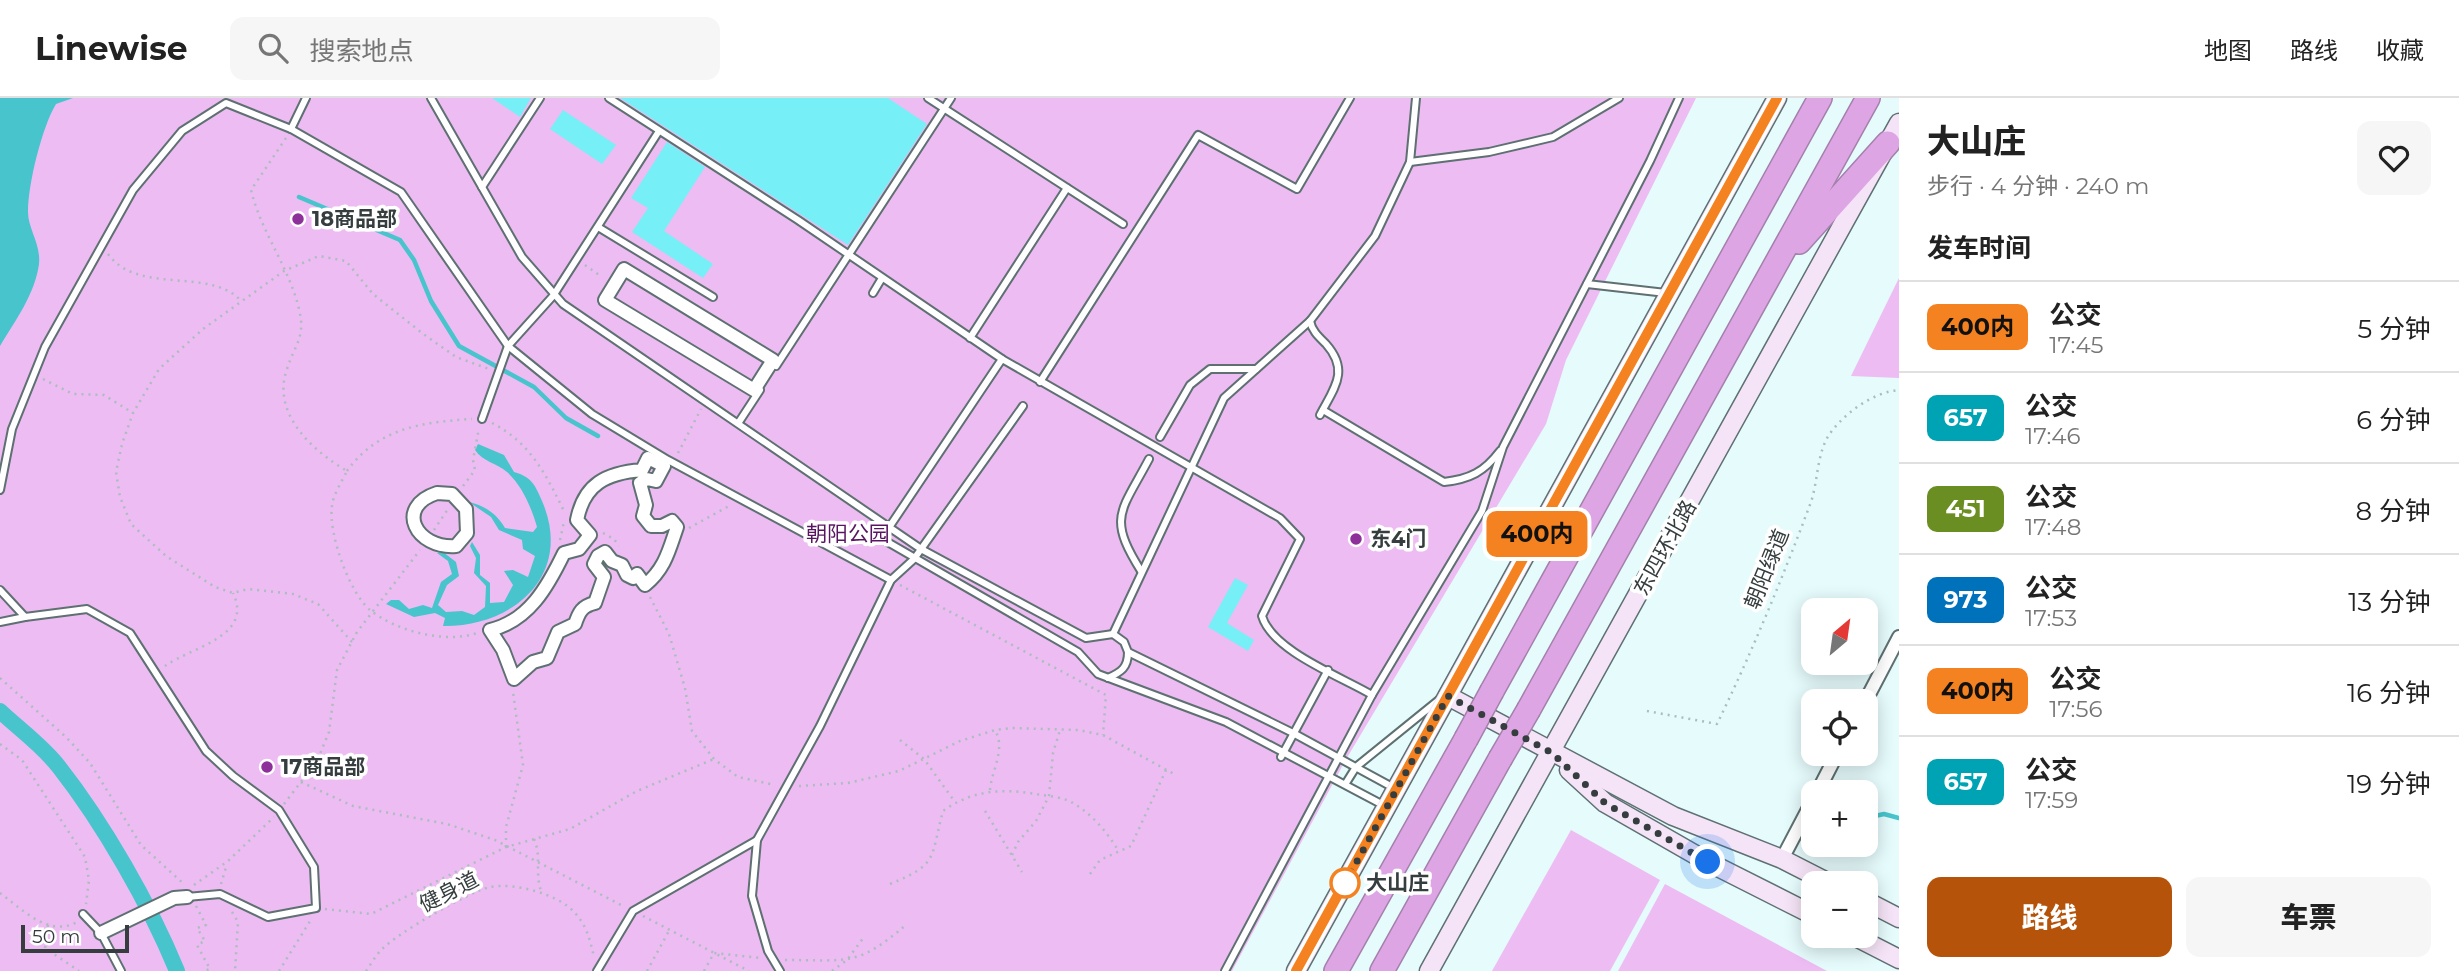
<!DOCTYPE html>
<html lang="zh">
<head>
<meta charset="utf-8">
<style>
  :root { --surface:#fff; --page:#f6f6f6; --text:#222; --muted:#767676; --line:#e0e0e0; --accent:#b45309 }
  body { margin:0; font-family:Montserrat,"Noto Sans SC",sans-serif; background:var(--page); color:var(--text); height:100vh; display:flex; flex-direction:column; font-size:26px; white-space:nowrap }
  * { box-sizing:border-box; margin:0 }
  p { font-size:23px; color:var(--muted) }
  .icon { flex:none; width:38px; height:38px; fill:none; stroke:currentColor; stroke-width:2; stroke-linecap:round; stroke-linejoin:round }
  .map { position:relative; flex:1; overflow:hidden }
  .side { display:flex; flex-direction:column; background:var(--surface); width:560px }
  .side>* { flex:none }
  .badge { padding:0 14px; border-radius:10px; font-size:24px; line-height:46px }
  .needle { width:46px; rotate:29deg }
  .buttons { position:absolute; left:1801px; top:500px; display:grid; gap:14px }
  .buttons a { display:grid; place-items:center; width:77px; height:77px; border-radius:14px; background:var(--surface); box-shadow:0 4px 18px #0003; font-size:35px }
  .scale { position:absolute; left:21px; bottom:18px; width:108px; box-sizing:border-box; padding-left:7px; border:4px solid #353d3e; border-top:0; font-size:19px; line-height:24px; white-space:nowrap; color:#353d3e; -webkit-text-stroke:5px #fff; paint-order:stroke }
  .you { position:absolute; width:35px; height:35px; margin:-18px; border:5px solid #fff; border-radius:50%; background:#1a73e8; box-shadow:0 0 0 10px #1a73e833 }
  .map>.badge { position:absolute; translate:-50% -50%; box-shadow:0 0 0 4px #fff }
  h2 { padding:0 28px; font-size:26px; line-height:63px }
  .round { display:grid; place-items:center; flex:none; width:74px; height:74px; border-radius:14px; background:var(--page) }
  .overview { display:flex; align-items:center; justify-content:space-between; height:119px; padding:0 28px }
  h1 { font-size:33px; font-weight:800; line-height:52px }
  .button { display:flex; gap:14px; margin-top:auto; padding:14px 28px }
  .button a { flex:1; height:80px; border-radius:14px; background:var(--accent); color:#fff; font-size:28px; font-weight:800; line-height:80px; text-align:center }
  .button a+a { background:var(--page); color:var(--text) }
  ul { padding:0; list-style:none }
  li { display:flex; align-items:center; gap:21px; height:91px; padding:0 28px; border-top:2px solid var(--line) }
  li div { flex:1 }
  li b { display:block; font-size:26px }
  li em { font-style:normal }
  li .badge { min-width:77px; font-weight:700; text-align:center }
  header { display:flex; align-items:center; gap:42px; box-sizing:border-box; height:98px; padding:0 35px; background:var(--surface); border-bottom:2px solid var(--line) }
  header strong { font-size:33px }
  nav { display:flex; gap:38px; margin-inline-start:auto; font-size:24px }
  .search { width:490px; height:63px; background:var(--page); display:flex; align-items:center; gap:18px; box-sizing:border-box; padding:0 24px; border-radius:14px; color:var(--muted); font-size:26px }
  main { display:flex; flex:1; min-height:0 }
  .map>svg:first-child { display:block }
  .green { fill:#edbcf2 }
  .water { fill:#47c4cc }
  .lines { fill:none; stroke-linecap:round; stroke-linejoin:round }
  .stream { stroke:#47c4cc; stroke-width:4.5 }
  .canal { stroke:#47c4cc; stroke-width:16 }
  .building { fill:#77eff7 }
  .lane-casing { stroke:#5e7071; stroke-width:10 }
  .street-casing { stroke:#5e7071; stroke-width:16 }
  .secondary-casing { stroke:#5e7071; stroke-width:21 }
  .highway-casing { stroke:#a381ab; stroke-width:26 }
  .path { stroke:#acbdbe; stroke-width:2.5; stroke-dasharray:2 5; stroke-linecap:butt }
  .lane { stroke:#fff; stroke-width:6 }
  .street { stroke:#fff; stroke-width:12 }
  .secondary { stroke:#f5e4f7; stroke-width:18 }
  .highway { stroke:#dea5e5; stroke-width:23 }
  .highway-bridge-casing { stroke:#a381ab; stroke-width:26; stroke-linecap:butt }
  .highway-bridge { stroke:#dea5e5; stroke-width:23 }
  .line-casing { stroke:#fff; stroke-width:16 }
  .line { stroke:#f58220; stroke-width:10 }
  .walk { stroke:#353d3e; stroke-width:7; stroke-dasharray:0 12.6 }
  .poi-dot { fill:#8d309a; stroke:#fff; stroke-width:2.5 }
  .stop-dot { fill:#fff; stroke:#f58220; stroke-width:3.5 }
  .labels { text-anchor:middle; stroke-width:7; stroke-linejoin:round; paint-order:stroke }
  .poi-label { font-size:21px; font-weight:bold; fill:#353d3e; stroke:#fff; text-anchor:start }
  .park-label { font-size:21px; fill:#591562; stroke:#fff }
  .street-label { font-size:21px; fill:#353d3e; stroke:#fff }
  .stop-label { font-size:21px; font-weight:bold; fill:#353d3e; stroke:#fff; text-anchor:start }
</style>
</head>
<body>
<header>
<strong>Linewise</strong>
<div class="search"><svg class="icon" aria-label="search" viewBox="0 0 24 24"><circle cx="10" cy="10" r="6"/><path d="M15 15l6 6"/></svg>搜索地点</div>
<nav><a>地图</a><a>路线</a><a>收藏</a></nav>
</header>
<main>
<div class="map">
<svg width="1899" height="873" viewBox="0 0 1899 873">
  <rect width="100%" height="100%" fill="#e6fbfc"/>
  <!-- green -->
  <g class="green">
    <path d="M0,0H1696L1566,262L1546,326L1345,663L1232,873H0Z"/>
    <path d="M1899,180V280L1851,278Z"/>
    <path d="M1571,732L1660,782L1610,873H1492Z"/>
    <path d="M1665,786L1827,873H1618Z"/>
  </g>
  <!-- water -->
  <g class="water">
    <path d="M0,0H73L56,6C42,29 28,86 28,114C28,131 41,146 39,166C35,196 15,223 0,248Z"/>
    <path d="M478,346L504,357L514,374C532,379 535,387 542,403C574,477 513,529 443,528L445,520L435,515L414,519L386,506L391,502H399L409,511L423,507L432,510L441,484L452,476L448,463L437,455L443,454L456,464L459,478L447,487L438,507L446,514L462,513L474,517L485,509L486,488L474,475L476,460L470,448L472,444L480,457V477L490,485V505L504,504L513,487L504,473L513,472L528,479L535,458L523,451L522,442L499,432L491,419L469,404C485,408 496,415 505,430L533,434L537,429C532,411 522,387 507,374C497,365 483,364 475,352Z"/>
  </g>
  <g class="lines">
    <!-- stream -->
    <g class="stream">
      <path d="M299,99L400,142L414,162L431,203L459,248L534,289L566,320L598,338"/>
      <path d="M1866,720L1884,716L1899,720"/>
    </g>
    <!-- canal -->
    <path class="canal" d="M0,613C19,631 43,648 59,669C103,725 150,807 177,873"/>
  </g>
  <!-- building -->
  <g class="building">
    <path d="M492,0H531L520,19Z"/>
    <path d="M620,0H888L927,26L848,147Z"/>
    <path d="M563,12L616,47L602,66L550,31Z"/>
    <path d="M667,44L705,69L664,133L713,166L703,180L632,134L648,110L631,100Z"/>
    <path d="M1510,429L1524,436L1510,461L1496,453Z"/>
    <path d="M1235,480L1248,487L1227,525L1254,542L1248,553L1208,529Z"/>
  </g>
  <g class="lines">
    <defs>
      <g id="lane">
        <path d="M431,0L522,159L563,206L921,451L1086,540L1113,536L1124,544L1128,554L1293,635L1394,690"/>
        <path d="M609,0L798,122L1002,261L1280,420L1300,441L1262,518C1272,553 1342,579 1372,597"/>
        <path d="M928,0L1123,126"/>
        <path d="M291,31L306,0"/>
        <path d="M1410,64L1489,54L1553,39L1619,0"/>
        <path d="M482,89L540,0"/>
        <path d="M598,129L713,199"/>
        <path d="M1587,186L1666,195"/>
        <path d="M873,195L882,180"/>
        <path d="M1310,223C1312,233 1319,239 1326,246C1350,273 1334,290 1320,317"/>
        <path d="M970,240L1067,90"/>
        <path d="M1002,261L890,428L884,442L1078,554L1098,576L1226,624L1385,708"/>
        <path d="M776,268L951,0"/>
        <path d="M1040,284L1198,37L1297,91L1350,0"/>
        <path d="M1323,312L1444,384C1470,381 1484,374 1500,353"/>
        <path d="M482,321L508,248L553,198L659,33"/>
        <path d="M739,324L760,292"/>
        <path d="M1160,339L1190,287L1210,271H1256"/>
        <path d="M0,392L12,331L45,249L133,92L182,33L226,5L291,31L401,94L508,248L592,316L668,362L891,482"/>
        <path d="M1141,473C1107,419 1121,414 1149,361"/>
        <path d="M0,492L25,519L87,511L130,535L206,653L233,678L279,712L314,769L316,810L268,819L220,796L187,799"/>
        <path d="M0,524L25,519"/>
        <path d="M1113,536L1224,300L1310,223L1375,138L1410,64L1416,0"/>
        <path d="M1108,580C1121,574 1128,570 1128,554"/>
        <path d="M1281,659L1328,572"/>
        <path d="M1346,685L1356,669L1440,601"/>
        <path d="M83,816L101,835L121,873"/>
        <path d="M597,873L633,813L757,742"/>
        <path d="M780,873L768,853L752,798L757,742L820,628L891,482L914,461L1023,308"/>
        <path d="M1225,873L1372,597L1482,413L1503,349L1650,63L1679,0"/>
      </g>
      <g id="street">
        <path d="M624,171L773,262L754,292L605,202Z"/>
        <path d="M648,360L664,368L656,383L647,381L640,385L646,407L643,418L651,428H662L672,423L677,429C669,452 665,471 645,487L637,476L633,480L627,477L622,467L612,463L605,454L598,458L594,466L604,479L595,505C582,508 579,514 575,526L558,534L547,560L533,564L514,581L503,552L490,532C529,523 548,488 564,455L579,451L590,437L577,422C584,386 606,375 642,372Z"/>
        <path d="M437,395L452,396L466,411L467,435L456,448C416,451 394,409 437,395Z"/>
        <path d="M1865,604L1899,539"/>
        <path d="M1817,695L1837,656"/>
        <path d="M1782,761L1813,702"/>
        <path d="M101,835L174,800L187,799"/>
      </g>
      <g id="secondary">
        <path d="M1448,598L1673,718L1782,761L1831,786"/>
        <path d="M1569,672L1605,705L1708,764L1813,817"/>
        <path d="M1866,803L1899,820"/>
        <path d="M1854,838L1899,861"/>
        <path d="M1296,873L1777,0"/>
        <path d="M1429,873L1899,25"/>
      </g>
      <g id="highway">
        <path d="M1799,144L1888,45"/>
        <path d="M1492,593L1820,0"/>
        <path d="M1529,611L1868,0"/>
        <path d="M1336,873L1466,641"/>
        <path d="M1382,873L1500,661"/>
      </g>
    </defs>
    <!-- lane casing -->
    <use href="#lane" class="lane-casing"/>
    <!-- street casing -->
    <use href="#street" class="street-casing"/>
    <!-- secondary casing -->
    <use href="#secondary" class="secondary-casing"/>
    <!-- highway casing -->
    <use href="#highway" class="highway-casing"/>
    <!-- path -->
    <g class="path">
      <path d="M286,40L251,92C261,134 289,169 299,211C306,239 295,246 287,271C271,316 313,353 347,373C342,383 333,397 332,408C328,435 349,494 370,512C396,533 445,546 477,535"/>
      <path d="M108,156C138,198 212,168 242,204"/>
      <path d="M585,167L602,179"/>
      <path d="M43,281L73,296L104,297L133,315"/>
      <path d="M492,325C531,345 546,377 565,415"/>
      <path d="M678,355L701,311"/>
      <path d="M347,373C378,330 422,324 472,321"/>
      <path d="M463,388L475,372L473,362L479,330"/>
      <path d="M689,430L729,408"/>
      <path d="M434,432L448,411"/>
      <path d="M603,435L614,441L619,448"/>
      <path d="M560,442L564,424"/>
      <path d="M900,487L1106,597L1103,637"/>
      <path d="M650,499L669,536L685,590L692,633L714,661L738,679L775,687"/>
      <path d="M352,544L318,506L293,496L248,491L233,495L215,489L166,458L131,426L120,399L116,374L122,346L133,315L159,271L203,231L284,173L319,158L346,163L373,196L422,235L456,259L489,271"/>
      <path d="M165,568C191,549 254,539 233,495"/>
      <path d="M0,580L66,639L90,665L141,747L185,787"/>
      <path d="M1647,613L1717,626C1752,554 1783,479 1811,404C1818,383 1817,355 1829,337C1843,316 1873,294 1899,292"/>
      <path d="M900,642L924,661L955,704"/>
      <path d="M0,646L22,662L85,759L89,782L86,806"/>
      <path d="M301,684L353,708L447,726L495,742L625,809"/>
      <path d="M799,688L848,685L899,673L960,643L995,632L1012,630L1078,632L1103,637L1174,676"/>
      <path d="M990,692C992,671 1006,651 995,632"/>
      <path d="M284,706L317,663L329,634L337,572L357,534L420,452"/>
      <path d="M985,713L1022,774"/>
      <path d="M534,741C542,759 534,777 542,795"/>
      <path d="M506,749V729L523,667L513,594"/>
      <path d="M1012,757L1018,744L1036,723L1049,698L1053,655L1060,632"/>
      <path d="M1090,776L1100,762L1131,748L1166,672"/>
      <path d="M221,786L227,766"/>
      <path d="M890,786C939,766 930,761 943,713C973,691 1006,690 1041,697C1051,698 1065,700 1073,705C1093,717 1106,733 1118,752"/>
      <path d="M194,787L228,763L274,719"/>
      <path d="M0,795C21,810 48,840 77,824"/>
      <path d="M196,808L206,827L197,830L205,843L197,847L210,871L204,873"/>
      <path d="M325,811L371,816L506,749L570,731L637,693L714,661"/>
      <path d="M232,814L238,824L235,873"/>
      <path d="M643,818L749,873"/>
      <path d="M48,827L45,850L79,873"/>
      <path d="M785,862C849,862 857,869 907,826"/>
      <path d="M279,873L312,820"/>
      <path d="M366,873C371,866 376,857 382,851C398,835 468,794 490,789C513,784 559,796 575,815C587,828 590,842 594,859"/>
      <path d="M647,873L670,831"/>
      <path d="M704,873L714,855L761,860"/>
      <path d="M832,873L847,862L864,839"/>
    </g>
    <!-- lane -->
    <use href="#lane" class="lane"/>
    <!-- street -->
    <use href="#street" class="street"/>
    <!-- secondary -->
    <use href="#secondary" class="secondary"/>
    <!-- highway -->
    <use href="#highway" class="highway"/>
    <defs>
      <g id="highway-bridge">
        <path d="M1466,641L1492,593"/>
        <path d="M1500,661L1529,611"/>
      </g>
    </defs>
    <!-- highway-bridge casing -->
    <use href="#highway-bridge" class="highway-bridge-casing"/>
    <!-- highway-bridge -->
    <use href="#highway-bridge" class="highway-bridge"/>
  </g>
  <g class="lines">
    <defs>
      <path id="line" d="M1296,873L1777,0"/>
    </defs>
    <!-- line casing -->
    <use href="#line" class="line-casing"/>
    <!-- line -->
    <use href="#line" class="line"/>
    <!-- walk -->
    <path class="walk" d="M1345,785L1448,598L1552,655L1605,705L1708,764"/>
  </g>
  <!-- markers -->
  <g class="poi-dot">
    <circle cx="298" cy="121" r="7"/>
    <circle cx="1356" cy="441" r="7"/>
    <circle cx="267" cy="669" r="7"/>
  </g>
  <circle class="stop-dot" cx="1345" cy="785" r="14"/>
  <g class="labels">
    <!-- poi labels -->
    <g class="poi-label">
      <text x="312" y="128">18商品部</text>
      <text x="1370" y="448">东4门</text>
      <text x="281" y="676">17商品部</text>
    </g>
    <!-- park labels -->
    <g class="park-label">
      <text x="848" y="443">朝阳公园</text>
    </g>
    <!-- street labels -->
    <g class="street-label">
      <text transform="translate(1665 450) rotate(-61)" y="7">东四环北路</text>
      <text transform="translate(1767 471) rotate(-68)" y="7">朝阳绿道</text>
      <text transform="translate(449 794) rotate(-27)" y="7">健身道</text>
    </g>
    <!-- stop labels -->
    <g class="stop-label">
      <text x="1366" y="792">大山庄</text>
    </g>
  </g>
</svg>
<div class="buttons">
<a><svg class="needle" viewBox="-14 -14 28 28"><path d="M0-13l5 13h-10z" fill="#e53935"/><path d="M0 13l5-13h-10z" fill="#767676"/></svg></a>
<a><svg class="icon" aria-label="locate" viewBox="0 0 24 24"><circle cx="12" cy="12" r="6"/><path d="M12 2v4M12 18v4M2 12h4M18 12h4"/></svg></a>
<a>+</a>
<a>−</a>
</div>
<div class="scale">50 m</div>
<div class="you" style="left:1708px;top:764px"></div>
<b class="badge" style="left:1537px;top:436px;background:#f58220;color:#111">400内</b>
</div>
<section class="side">
<div class="overview"><div><h1>大山庄</h1><p>步行 · 4 分钟 · 240 m</p></div><a class="round"><svg class="icon" aria-label="heart" viewBox="0 0 24 24"><path d="M12 20l-8-8c-3-5 5-10 8-4 3-6 11-1 8 4z"/></svg></a></div>
<h2>发车时间</h2>
<ul>
<li><span class="badge" style="background:#f58220;color:#111">400内</span><div><b>公交</b><p>17:45</p></div><em>5 分钟</em></li>
<li><span class="badge" style="background:#00a3b4;color:#fff">657</span><div><b>公交</b><p>17:46</p></div><em>6 分钟</em></li>
<li><span class="badge" style="background:#6b8e23;color:#fff">451</span><div><b>公交</b><p>17:48</p></div><em>8 分钟</em></li>
<li><span class="badge" style="background:#0072bc;color:#fff">973</span><div><b>公交</b><p>17:53</p></div><em>13 分钟</em></li>
<li><span class="badge" style="background:#f58220;color:#111">400内</span><div><b>公交</b><p>17:56</p></div><em>16 分钟</em></li>
<li><span class="badge" style="background:#00a3b4;color:#fff">657</span><div><b>公交</b><p>17:59</p></div><em>19 分钟</em></li>
</ul>
<div class="button"><a>路线</a><a>车票</a></div>
</section>
</main>
</body>
</html>
